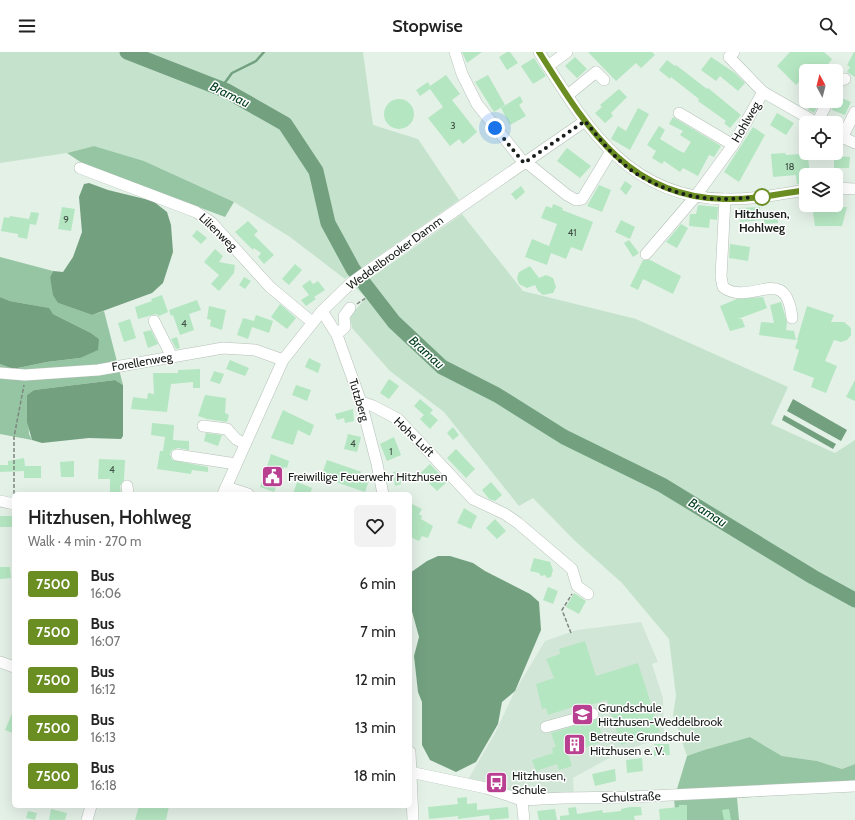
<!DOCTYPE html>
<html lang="en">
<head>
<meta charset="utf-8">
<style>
  :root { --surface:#fff; --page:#f2f2f2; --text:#222; --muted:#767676 }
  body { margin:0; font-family:Cabin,sans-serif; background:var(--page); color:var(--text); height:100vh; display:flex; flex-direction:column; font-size:15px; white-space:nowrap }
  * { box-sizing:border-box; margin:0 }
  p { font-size:13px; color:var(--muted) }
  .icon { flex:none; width:22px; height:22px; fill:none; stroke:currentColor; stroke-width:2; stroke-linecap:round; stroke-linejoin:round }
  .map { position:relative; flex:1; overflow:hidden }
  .details { position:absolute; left:12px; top:440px; width:400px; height:316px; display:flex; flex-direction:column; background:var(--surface); border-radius:6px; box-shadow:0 4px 16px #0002 }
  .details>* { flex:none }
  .badge { padding:0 8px; border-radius:3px; font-size:14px; line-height:26px }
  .needle { width:26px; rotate:353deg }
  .fabs { position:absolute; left:799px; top:12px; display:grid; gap:8px }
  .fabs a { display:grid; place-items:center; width:44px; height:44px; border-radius:6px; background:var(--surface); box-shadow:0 4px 16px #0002; font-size:20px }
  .you { position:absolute; width:20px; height:20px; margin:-10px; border:3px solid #fff; border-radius:50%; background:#1a73e8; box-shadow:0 0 0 6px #1a73e833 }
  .map>.badge { position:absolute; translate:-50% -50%; box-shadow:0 0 0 2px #fff }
  .round { display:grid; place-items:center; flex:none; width:42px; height:42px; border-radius:6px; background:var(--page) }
  .summary { display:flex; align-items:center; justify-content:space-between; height:68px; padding:0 16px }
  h1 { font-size:19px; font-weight:600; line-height:30px }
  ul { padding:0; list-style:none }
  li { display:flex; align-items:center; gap:12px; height:48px; padding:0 16px }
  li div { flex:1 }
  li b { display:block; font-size:15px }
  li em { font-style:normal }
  li .badge { min-width:44px; font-weight:700; text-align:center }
  header { display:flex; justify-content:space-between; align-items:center; height:52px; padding:0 16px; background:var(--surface); font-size:18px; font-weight:600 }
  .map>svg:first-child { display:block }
  .built { fill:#d2e6d7 }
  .green { fill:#c5e3cc }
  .forest { fill:#95c5a2 }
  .water { fill:#73a180 }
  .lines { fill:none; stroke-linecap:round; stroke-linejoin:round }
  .stream { stroke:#73a180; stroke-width:2.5 }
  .river { stroke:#73a180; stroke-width:15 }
  .building { fill:#b5e6c2 }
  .minor-casing { stroke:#b5c1b8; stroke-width:12 }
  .path { stroke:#7e8780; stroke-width:1.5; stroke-dasharray:4 2; stroke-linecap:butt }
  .minor { stroke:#fff; stroke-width:11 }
  .line-casing { stroke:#fff; stroke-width:9 }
  .line { stroke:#6b8e23; stroke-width:6 }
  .walk { stroke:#191e1a; stroke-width:4; stroke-dasharray:0 7.2 }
  .stop-dot { fill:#fff; stroke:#6b8e23; stroke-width:2 }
  .labels { text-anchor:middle; stroke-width:3; stroke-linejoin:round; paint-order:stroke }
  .number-label { font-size:10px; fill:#405044 }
  .street-label { font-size:12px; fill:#191e1a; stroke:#fff }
  .stop-label { font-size:12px; font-weight:bold; fill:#191e1a; stroke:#fff }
  .poi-label { font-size:12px; fill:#191e1a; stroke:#fff; text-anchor:start }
  .water-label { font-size:13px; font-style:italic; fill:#003c1c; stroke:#fff }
</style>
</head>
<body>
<header><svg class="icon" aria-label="menu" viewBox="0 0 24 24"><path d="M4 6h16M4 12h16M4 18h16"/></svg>Stopwise<svg class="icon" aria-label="search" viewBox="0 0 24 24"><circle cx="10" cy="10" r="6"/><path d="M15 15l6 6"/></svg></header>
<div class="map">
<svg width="855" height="768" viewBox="0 0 855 768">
  <rect width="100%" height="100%" fill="#e4f1e7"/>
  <!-- built -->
  <path class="built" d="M641,570L658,610L652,612L663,646L664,685L620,700L573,726L574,744L523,747L466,731L495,681L515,639L545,589L577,578Z"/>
  <!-- green -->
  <g class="green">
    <path d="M0,0H363L373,73L418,87L459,148L345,227L290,185L234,150L144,109L94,94L67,101L0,111Z"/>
    <path d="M462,162L523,239L636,267L788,335L771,372L835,401L855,388V712L842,717L817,709L782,704L750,685L704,698L687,704L673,663L676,644L669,587L622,531L574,488L533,446L519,454L444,360L390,319L352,276L350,264L366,246L356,236Z"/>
  </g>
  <!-- forest -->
  <g class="forest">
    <path d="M94,94L144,109L234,150L225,165L82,111L67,101Z"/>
    <path d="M0,205L53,219L50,225L58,251L92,263L104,259L123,333L115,328L34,338L27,343L29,382L32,388L0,382V312L13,317L47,310L80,306L99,287L91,281L53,262L48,256L10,249L0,245Z"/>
    <path d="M750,685L782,704L817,709L842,717L855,712V738L737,746L739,768H676L674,747L687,704L704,698Z"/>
  </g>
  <!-- water -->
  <g class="water">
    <path d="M89,131L108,138L153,149L167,160L171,173L173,200L163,231L152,241L92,263L58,251L53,243L50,225L53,219L63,220L73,205L82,180L79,145L84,132Z"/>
    <path d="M0,245L10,249L49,256L53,262L91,281L99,287L98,298L80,306L47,310L13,317L0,312Z"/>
    <path d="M115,328L123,333V384L121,387L89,386L42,391L32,388L27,370V343L34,338Z"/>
    <path d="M793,347L847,378L841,389L787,359Z"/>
    <path d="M784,363L836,392L833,397L782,368Z"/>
    <path d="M438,504H450L473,511L485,519L530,542L539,550L541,578L515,639L502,650L498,672L476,710L456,720L430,708L422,693V650L418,640L414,604L419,585L410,552V521L427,509Z"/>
  </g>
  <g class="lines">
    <!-- stream -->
    <path class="stream" d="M221,36L232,21L256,9L264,0"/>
    <!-- river -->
    <path class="river" d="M127,0L227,39L285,72L316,119L328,171L353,217L394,270L442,315L497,343L564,385L662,433L813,525L855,548"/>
  </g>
  <!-- building -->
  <g class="building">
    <path d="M462,0H482L467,11Z"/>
    <path d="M507,0H510L518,11L507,18L499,5Z"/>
    <path d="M588,0H652L655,3L641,16L636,11L616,29Z"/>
    <path d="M790,0H824L832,7L823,19H806V23L796,33L777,14Z"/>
    <path d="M854,0H855V25L847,20L850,15L847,13Z"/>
    <path d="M575,5L587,17L577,26L565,14Z"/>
    <path d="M711,5L735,21L745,31L738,39L720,24L716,29L701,18Z"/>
    <path d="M534,6L546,24L533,32L521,14Z"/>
    <path d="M667,8L675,14L676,13L707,37L708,36L741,63L730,76L724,71L726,69L698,49L699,47L671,25L670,27L659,18Z"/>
    <path d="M446,23L460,42L452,48L477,80L463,92L459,87L450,94L428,66L443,55L430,37L420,44L416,38L428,30L430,34Z"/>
    <path d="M488,23L505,53L494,60L475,30Z"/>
    <path d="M619,37L627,45L611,61L613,64L605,71L595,61L602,55L600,53Z"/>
    <path d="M520,44L523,50L519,53L526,64L510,73L501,56Z"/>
    <path d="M837,44L851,50L845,63L832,58Z"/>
    <circle cx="399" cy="62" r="15"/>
    <path d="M812,49H820L814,61L808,58Z"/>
    <path d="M638,56L649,62L630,98L611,87L618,74L626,79Z"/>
    <path d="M777,61L794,71L786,83L770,73Z"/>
    <path d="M673,65L721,94L714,105L709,103L698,124L683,116L680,120L664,109L662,112L652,106L656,99L647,93L659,74L665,78L660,87L678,98L684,101L691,90L680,83L683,79L669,72Z"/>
    <path d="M753,75L765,83L739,130L724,120Z"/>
    <path d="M567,96L591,114L580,126L557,109Z"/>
    <path d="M785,101L786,103L801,102L802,105H808L810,123H806V131L797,132L796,123L773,125L771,102Z"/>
    <path d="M834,104L850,105L849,116H834Z"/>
    <path d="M625,129L632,134L626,143L620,137Z"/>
    <path d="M599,133L611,138L602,160L587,154Z"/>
    <path d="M521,134L525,140L516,148L511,142Z"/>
    <path d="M553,152L563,156L562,158L593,170L582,199L571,195L566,207L551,201L547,213L525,205L532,187L549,194L557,172L541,166L546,154L552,156Z"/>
    <path d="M698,153L718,155L717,168L710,167L709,176L689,174L690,162H696Z"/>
    <path d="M812,153H838V155H847L842,174H815Z"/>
    <path d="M62,155L75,157L71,179L58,177Z"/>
    <path d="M760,155V161L778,160V171L764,172V168L740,170L739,156Z"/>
    <path d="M31,160L39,161L36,173L30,172L27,187L18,185V182L1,179L4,165L9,166L10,164L29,167Z"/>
    <path d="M621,168L635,175L630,187L615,180Z"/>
    <path d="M248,169L258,179L254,183L274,203L264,212L258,205L261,201L254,196L253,198L235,180Z"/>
    <path d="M681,172L688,176L677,196L666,190Z"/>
    <path d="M197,178L207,186L201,192L192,184Z"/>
    <path d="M629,188L639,201L633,205L624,191Z"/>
    <path d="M730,192L750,195L748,209L729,206Z"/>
    <path d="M215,197L223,204L219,210L235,213L234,221L219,239L211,232L219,223L204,210Z"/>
    <path d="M643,208H650L681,224L673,242L643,227L638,238L630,234Z"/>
    <path d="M295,212L302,218L289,233L282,227Z"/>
    <path d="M530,214L539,226L546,223L553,226L556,235L553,241L543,243L538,239L535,233L527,236L519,232L517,226L519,220Z"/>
    <path d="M244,225L251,229L245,237L239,233Z"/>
    <path d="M310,228L313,232L318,229L325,238L314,245L316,247L306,254L301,248L309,243L302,234Z"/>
    <path d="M162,243L168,260L159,264L156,262L138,267L135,255L152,249L151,247Z"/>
    <path d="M763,245L767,256L738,267H742L745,275L730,279L720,254L737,247Z"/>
    <path d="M197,248L201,258L189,262L194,278L180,283L173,263L171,264L169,258Z"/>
    <path d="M781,250L787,270L786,278L794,279L796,288L759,283L761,270L774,271L770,253Z"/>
    <path d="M280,252L296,266L287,277L271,265Z"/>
    <path d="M209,254L226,258L222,278L210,274L211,268L207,267Z"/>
    <path d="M807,254L834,263L831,270H844L851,276V283L847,288L841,290L834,288L825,309L837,314L826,341L811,335L814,326L793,318L799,298L795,296L798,288H797Z"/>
    <path d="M256,263L273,269L269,281L252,275L248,287L237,283L243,266L254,269Z"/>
    <path d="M130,267L136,286L124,290L118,271Z"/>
    <path d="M151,278L158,292L148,296L143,280Z"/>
    <path d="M177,285L180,296L176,297L171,287Z"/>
    <path d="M309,306L321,312L318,321L305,315Z"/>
    <path d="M230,308L249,316L245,324L226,317Z"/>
    <path d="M200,317V336H193V330L171,332L167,360L131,357L133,345L147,347L148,341L154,342L153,321H178V318Z"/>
    <path d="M214,319L224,322L220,332L210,329Z"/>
    <path d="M389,327L399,334L389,347L380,341Z"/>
    <path d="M855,328V349L846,345Z"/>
    <path d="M296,333L311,338L307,349L292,343Z"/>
    <path d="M205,343L226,346L225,361L229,363L227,370L207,367L198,364Z"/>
    <path d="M420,347L433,358L430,361L438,368L430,377L420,367L424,363L414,354Z"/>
    <path d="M353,357L354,369L345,371L344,366L337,368L335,362Z"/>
    <path d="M283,358L314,373L310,384L298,378L293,393L271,386Z"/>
    <path d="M152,371L174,373L173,388L189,389V398L178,396L172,398L170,402L172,408L208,415V420L192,418L191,422L157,417L160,399H163L165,385L151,383Z"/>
    <path d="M453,375L459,383L453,388L447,381Z"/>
    <path d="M206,381L222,383L218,394L204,389Z"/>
    <path d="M348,382L361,385L357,400L344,397Z"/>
    <path d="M394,385L401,403L387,409L380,392Z"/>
    <path d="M456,397L475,417L466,426L447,406Z"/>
    <path d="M271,402L289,409L287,416L284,415L274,440L260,435Z"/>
    <path d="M24,406L25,414H41V426H24V419L0,420V413H8V409Z"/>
    <path d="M99,407L125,408L124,428L120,434L121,442H110V427H98Z"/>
    <path d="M327,408L362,420L349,426L366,424V427L369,428L365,440L321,425Z"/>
    <path d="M74,409V425H61L60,410Z"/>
    <path d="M430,412L447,430L437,439L425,427L420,431L415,426Z"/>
    <path d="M399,419L401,432L395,434L393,420Z"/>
    <path d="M297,430L312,436L310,442H293Z"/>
    <path d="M491,430L502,443L495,449L489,447L482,438Z"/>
    <path d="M410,451L422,457L419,462L422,464L421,467L433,474L428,486L422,484L419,489L410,485Z"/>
    <path d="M464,456L477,464L471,477L457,471Z"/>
    <rect x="0" y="464" width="14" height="11"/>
    <path d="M495,467L506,479L497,487L486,476Z"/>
    <path d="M534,506L550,510L553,518L551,525L547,526L545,523L541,524L539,521L530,519Z"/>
    <path d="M0,515H10L11,526L0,527Z"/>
    <path d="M548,535L558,539L553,552L543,548Z"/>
    <path d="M574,541L586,549L579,562L566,555Z"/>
    <path d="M585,589L596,624L638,611L660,680L621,693L607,648L577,657L576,654L548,663L546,656L542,657L536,632L554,626L546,607L560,602L559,597Z"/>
    <path d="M14,657V680L13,681L5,678Z"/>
    <path d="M597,667L604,689L568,701L572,714L559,718L557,712L536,719L532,708L553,701L552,696L556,695L551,681Z"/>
    <path d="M654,692H669L670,703L654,704Z"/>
    <path d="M642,706L643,719L627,721L626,708Z"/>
    <path d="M615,717L616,729L595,734L592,722Z"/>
    <path d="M467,745V752L477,751V758L508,755L509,766L490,768L489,763L458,767V764L429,767L428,755L458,752L457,746Z"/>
    <path d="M679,753H687V768H660L659,757L679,755Z"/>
    <path d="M139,754H169L166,768H135Z"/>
    <path d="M576,755L577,762L602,758L603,761L621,759V757L630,755H641L642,763L634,764L635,768H560V764L569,763L568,756Z"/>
    <path d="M51,757L67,761L65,768H49Z"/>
    <path d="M555,757L557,768H539L537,759Z"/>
    <path d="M729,757L731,768H724L722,758Z"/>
    <path d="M28,759L37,761L35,768L26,766Z"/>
  </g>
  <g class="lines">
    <defs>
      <g id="minor">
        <path d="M455,0L462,22L477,52L524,111"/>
        <path d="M539,0C586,74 627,145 724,147C752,148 779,142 806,138"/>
        <path d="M548,14L567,0"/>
        <path d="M836,35L840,28L845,27"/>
        <path d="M763,40L817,71"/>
        <path d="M568,43L596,20L604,28"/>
        <path d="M679,61L733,93"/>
        <path d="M817,71L828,49"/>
        <path d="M837,83L855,91"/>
        <path d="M842,86L855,60"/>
        <path d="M526,110L567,143L576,148L582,147L611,99"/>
        <path d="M80,116L196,160L211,170L270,235L312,270"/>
        <path d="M836,136L855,137"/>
        <path d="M725,147L721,225L723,235C750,256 786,209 792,266"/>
        <path d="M646,202L695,145L733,93L763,40L729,5L734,0"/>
        <path d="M322,259L337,283L361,350L377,412L383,442"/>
        <path d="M154,269L172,305"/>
        <path d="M337,282L345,275L344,264L350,256"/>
        <path d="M0,321L25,323L98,318L223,296L255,298L283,308"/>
        <path d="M361,350L373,354L398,367L473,447L505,462L518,471L572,517L577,534L588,542"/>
        <path d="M203,374L227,377L236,387L245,392"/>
        <path d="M177,403L236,412"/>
        <path d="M127,434L128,442"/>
        <path d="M226,435L248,442"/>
        <path d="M223,442L283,308L322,259L351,231L369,218L585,69"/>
        <path d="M0,449L14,452"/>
        <path d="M0,610L14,615"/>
        <path d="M546,675L593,662"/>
        <path d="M410,700L413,768"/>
        <path d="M410,720L486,736L522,748L563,746L630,745L855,734"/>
        <path d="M522,748L524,768"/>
        <path d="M87,768L91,754"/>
      </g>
    </defs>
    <!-- minor casing -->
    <use href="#minor" class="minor-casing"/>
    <!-- path -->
    <g class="path">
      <path d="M357,252L367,245"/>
      <path d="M14,442V385L24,333"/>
      <path d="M571,581L562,558L572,542"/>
    </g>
    <!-- minor -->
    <use href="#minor" class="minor"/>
  </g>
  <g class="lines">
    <defs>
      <path id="line" d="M539,0C586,74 627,145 724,147C752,148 779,142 806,138"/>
    </defs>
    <!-- line casing -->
    <use href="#line" class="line-casing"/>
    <!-- line -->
    <use href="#line" class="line"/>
    <!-- walk -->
    <path class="walk" d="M495,76L524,111L585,69C599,86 613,105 631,118C658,137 693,148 726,147C738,147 750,145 762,145"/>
  </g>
  <!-- icons -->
  <defs>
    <symbol id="civic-square" viewBox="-11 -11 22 22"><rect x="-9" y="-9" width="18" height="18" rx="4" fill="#b93f91" stroke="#fff"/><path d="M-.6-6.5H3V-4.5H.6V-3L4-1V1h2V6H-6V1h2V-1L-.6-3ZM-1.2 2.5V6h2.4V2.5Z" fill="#fff"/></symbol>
    <symbol id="school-square" viewBox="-11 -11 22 22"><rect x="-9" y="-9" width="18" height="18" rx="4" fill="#b93f91" stroke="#fff"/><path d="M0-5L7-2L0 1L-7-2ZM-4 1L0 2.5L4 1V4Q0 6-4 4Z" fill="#fff"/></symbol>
    <symbol id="building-square" viewBox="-11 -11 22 22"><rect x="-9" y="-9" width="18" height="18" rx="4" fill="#b93f91" stroke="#fff"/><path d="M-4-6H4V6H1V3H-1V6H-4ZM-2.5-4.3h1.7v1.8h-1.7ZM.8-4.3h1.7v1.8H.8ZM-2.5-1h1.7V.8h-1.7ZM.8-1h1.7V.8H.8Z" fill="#fff"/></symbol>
    <symbol id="bus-square" viewBox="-11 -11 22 22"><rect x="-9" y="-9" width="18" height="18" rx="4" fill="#b93f91" stroke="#fff"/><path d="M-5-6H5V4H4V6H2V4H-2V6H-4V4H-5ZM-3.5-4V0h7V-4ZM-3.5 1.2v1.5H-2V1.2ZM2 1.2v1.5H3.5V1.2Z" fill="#fff"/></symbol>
  </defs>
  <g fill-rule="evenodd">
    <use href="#civic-square" x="260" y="412" width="25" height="25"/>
    <use href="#school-square" x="570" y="650" width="25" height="25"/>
    <use href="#building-square" x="562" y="680" width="25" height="25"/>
    <use href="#bus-square" x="484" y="718" width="25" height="25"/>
  </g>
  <!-- markers -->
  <circle class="stop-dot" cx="762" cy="145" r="8"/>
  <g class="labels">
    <!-- number labels -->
    <g class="number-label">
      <text x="453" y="77">3</text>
      <text x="790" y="118">18</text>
      <text x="66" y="171">9</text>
      <text x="572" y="184">41</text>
      <text x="184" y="275">4</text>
      <text x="353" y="395">4</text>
      <text x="391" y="403">1</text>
      <text x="112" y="421">4</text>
    </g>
    <!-- street labels -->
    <g class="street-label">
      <text transform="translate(746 70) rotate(-60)" y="4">Hohlweg</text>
      <text transform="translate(218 180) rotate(44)" y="4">Lilienweg</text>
      <text transform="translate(395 201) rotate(-36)" y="4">Weddelbrooker Damm</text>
      <text transform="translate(142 310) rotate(-10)" y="4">Forellenweg</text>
      <text transform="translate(359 348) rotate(73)" y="4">Tutzberg</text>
      <text transform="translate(414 385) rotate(44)" y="4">Hohe Luft</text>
      <text transform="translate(631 745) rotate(-2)" y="4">Schulstraße</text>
    </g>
    <!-- stop labels -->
    <g class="stop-label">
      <text x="762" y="166">Hitzhusen,<tspan x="762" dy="14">Hohlweg</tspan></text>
    </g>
    <!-- poi labels -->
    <g class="poi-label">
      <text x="288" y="429">Freiwillige Feuerwehr Hitzhusen</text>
      <text x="598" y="660">Grundschule<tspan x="598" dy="14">Hitzhusen-Weddelbrook</tspan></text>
      <text x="590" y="689">Betreute Grundschule<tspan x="590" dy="14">Hitzhusen e. V.</tspan></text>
      <text x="512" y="728">Hitzhusen,<tspan x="512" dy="14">Schule</tspan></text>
    </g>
    <!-- water labels -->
    <g class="water-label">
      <text transform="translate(230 42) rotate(26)" y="5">Bramau</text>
      <text transform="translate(427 300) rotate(42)" y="5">Bramau</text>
      <text transform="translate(708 460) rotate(32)" y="5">Bramau</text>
    </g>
  </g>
</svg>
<div class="fabs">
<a><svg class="needle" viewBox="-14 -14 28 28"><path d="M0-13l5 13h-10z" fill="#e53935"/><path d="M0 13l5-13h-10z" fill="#767676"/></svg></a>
<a><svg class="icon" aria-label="locate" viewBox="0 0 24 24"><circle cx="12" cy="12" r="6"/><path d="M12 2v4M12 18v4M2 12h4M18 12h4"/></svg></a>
<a><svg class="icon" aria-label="layers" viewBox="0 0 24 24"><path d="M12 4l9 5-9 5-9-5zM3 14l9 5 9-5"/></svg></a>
</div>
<div class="you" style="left:495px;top:76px"></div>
<section class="details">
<div class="summary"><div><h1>Hitzhusen, Hohlweg</h1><p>Walk · 4 min · 270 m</p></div><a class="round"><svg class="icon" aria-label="heart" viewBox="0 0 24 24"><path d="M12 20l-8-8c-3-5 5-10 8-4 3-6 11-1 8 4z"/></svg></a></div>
<ul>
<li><span class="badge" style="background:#6b8e23;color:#fff">7500</span><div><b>Bus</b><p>16:06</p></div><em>6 min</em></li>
<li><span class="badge" style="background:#6b8e23;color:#fff">7500</span><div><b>Bus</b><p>16:07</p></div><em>7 min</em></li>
<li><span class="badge" style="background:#6b8e23;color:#fff">7500</span><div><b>Bus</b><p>16:12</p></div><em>12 min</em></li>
<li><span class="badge" style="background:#6b8e23;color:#fff">7500</span><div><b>Bus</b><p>16:13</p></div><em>13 min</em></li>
<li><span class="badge" style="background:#6b8e23;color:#fff">7500</span><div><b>Bus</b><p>16:18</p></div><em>18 min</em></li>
</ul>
</section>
</div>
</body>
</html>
